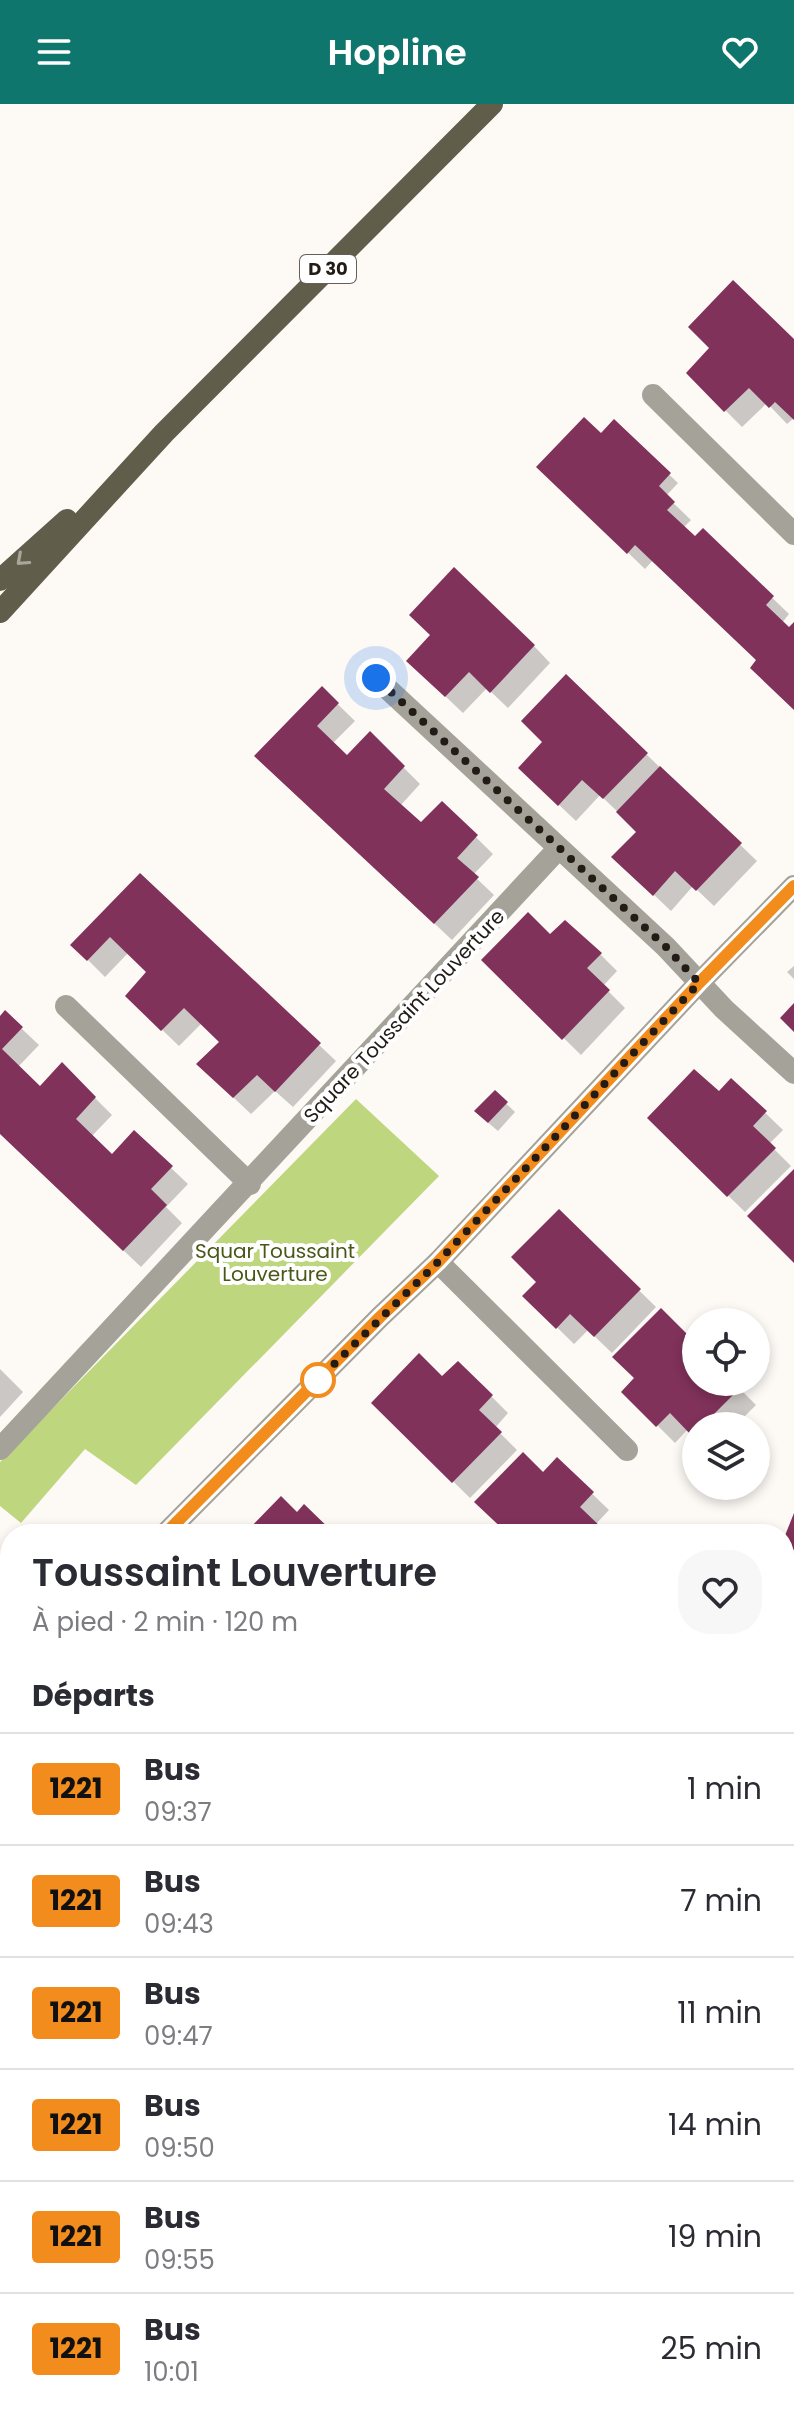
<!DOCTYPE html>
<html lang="fr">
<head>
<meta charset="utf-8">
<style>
  :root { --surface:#fff; --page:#f7f7f7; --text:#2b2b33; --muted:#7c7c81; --line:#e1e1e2; --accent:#0f766e }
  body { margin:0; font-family:Poppins,sans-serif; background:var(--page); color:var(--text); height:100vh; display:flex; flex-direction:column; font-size:30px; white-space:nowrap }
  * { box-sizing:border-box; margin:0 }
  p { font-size:26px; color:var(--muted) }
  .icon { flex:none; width:44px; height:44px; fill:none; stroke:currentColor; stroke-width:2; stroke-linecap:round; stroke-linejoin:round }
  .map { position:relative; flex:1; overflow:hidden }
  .details { position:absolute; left:0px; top:1420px; width:794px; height:898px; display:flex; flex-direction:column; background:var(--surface); border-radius:32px 32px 0 0; box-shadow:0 4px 12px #0003 }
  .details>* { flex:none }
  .badge { padding:0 16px; border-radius:6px; font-size:28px; line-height:52px }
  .controls { position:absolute; left:682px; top:1204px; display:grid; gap:16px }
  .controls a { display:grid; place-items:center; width:88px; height:88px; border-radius:50%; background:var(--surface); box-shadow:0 4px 12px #0003; font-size:40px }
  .you { position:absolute; width:40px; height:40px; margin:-20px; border:6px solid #fff; border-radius:50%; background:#1a73e8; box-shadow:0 0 0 12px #1a73e833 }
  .map>.badge { position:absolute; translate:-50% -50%; box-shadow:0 0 0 4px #fff }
  h2 { padding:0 32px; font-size:30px; line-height:72px }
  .round { display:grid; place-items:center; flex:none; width:84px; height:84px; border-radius:32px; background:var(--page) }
  .overview { display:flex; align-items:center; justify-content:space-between; height:136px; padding:0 32px }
  h1 { font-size:38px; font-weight:600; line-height:60px }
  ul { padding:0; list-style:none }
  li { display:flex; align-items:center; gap:24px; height:112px; padding:0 32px; border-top:2px solid var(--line) }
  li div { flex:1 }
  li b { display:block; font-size:30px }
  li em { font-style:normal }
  li .badge { min-width:88px; font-weight:700; text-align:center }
  header { display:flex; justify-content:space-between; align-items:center; height:104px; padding:0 32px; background:var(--accent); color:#fff; font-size:36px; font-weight:600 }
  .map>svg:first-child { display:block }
  .green { fill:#bed67e }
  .shadow { fill:#0003 }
  .building { fill:#80325a }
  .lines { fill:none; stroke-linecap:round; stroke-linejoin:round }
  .path { stroke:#aca7a2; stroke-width:5; stroke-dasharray:2 6; stroke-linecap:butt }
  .service { stroke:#a5a399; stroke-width:22 }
  .minor { stroke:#a5a399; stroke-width:22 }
  .primary { stroke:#605d4a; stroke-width:22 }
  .oneway { stroke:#a8a69b }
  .line-casing { stroke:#fff; stroke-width:18 }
  .line { stroke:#f28c1c; stroke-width:12 }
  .walk { stroke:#231b15; stroke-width:8; stroke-dasharray:0 14.4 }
  .stop-dot { fill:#fff; stroke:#f28c1c; stroke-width:4 }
  .labels { text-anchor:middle; stroke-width:8; stroke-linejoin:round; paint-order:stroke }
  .shield { fill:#fff; stroke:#655f5b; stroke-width:2 }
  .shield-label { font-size:18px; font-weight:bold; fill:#231b15 }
  .street-label { font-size:20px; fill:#231b15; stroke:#fff }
  .park-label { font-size:20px; fill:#495718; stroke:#fff }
</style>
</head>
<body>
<header><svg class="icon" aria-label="menu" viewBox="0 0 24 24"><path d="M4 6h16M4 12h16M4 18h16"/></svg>Hopline<svg class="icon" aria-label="heart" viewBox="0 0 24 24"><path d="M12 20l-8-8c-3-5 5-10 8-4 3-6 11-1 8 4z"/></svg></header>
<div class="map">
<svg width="794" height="2317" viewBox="0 0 794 2317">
  <rect width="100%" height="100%" fill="#fdf9f5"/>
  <!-- green -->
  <path class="green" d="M356,995L439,1072L136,1381L85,1345L21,1419L0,1402V1358Z"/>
  <!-- shadow -->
  <g class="shadow">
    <path d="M794,238V314L787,320L767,299L742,323L688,269Z"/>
    <path d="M614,318L678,379L666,392L691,416L683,424L695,435L703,427L789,510L782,519L789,526L794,521V604L759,557L653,456L645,465L539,363L601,332Z"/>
    <path d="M534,542L550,559L508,604L487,584L463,609L426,574Z"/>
    <path d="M322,585L355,617L332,640L347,654L370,630L420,680L400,702L421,721L442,700L493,750L473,771L494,791L452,836L273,668Z"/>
    <path d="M646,650L757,757L714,802L693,782L671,807L631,769L638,728L619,709L600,691L576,717L537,680Z"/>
    <path d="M140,772L336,957L293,1003L275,987L251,1010L216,977L222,938L202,919L179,942L127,892L149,868L128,849L105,873L73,841Z"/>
    <path d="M550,833L600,850L617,867L603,882L625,904L581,951L484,856Z"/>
    <path d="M794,862V875L787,868Z"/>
    <path d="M5,909L39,941L18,963L40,984L62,961L112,1011L91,1033L112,1053L171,1064L188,1080L166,1103L182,1119L141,1163L0,1029V914Z"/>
    <path d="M732,977L783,1026L769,1040L791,1062L745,1108L649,1014L719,990Z"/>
    <path d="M495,989L515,1008L498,1027L485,1016Z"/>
    <path d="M559,1108L656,1203L612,1249L588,1226L574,1240L525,1192L539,1178Z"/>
    <path d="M696,1241V1278H733L756,1301L735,1322H696V1332L688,1325L675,1339L624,1288Z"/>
    <path d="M458,1259L508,1309L495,1324L517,1346L470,1394L374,1299L442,1275Z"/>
    <path d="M0,1265L23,1288L0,1313Z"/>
    <path d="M557,1356L609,1406L595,1421L605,1430H509L543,1371Z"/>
    <path d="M784,1478L794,1482V1625L784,1621Z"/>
    <path d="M794,1770V1783L788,1776Z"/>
    <path d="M0,1819L10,1828V1852L0,1862Z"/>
    <path d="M0,1948L10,1958V2059L4,2066L10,2072V2088L0,2098Z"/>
    <path d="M784,2186L793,2195L784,2204Z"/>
  </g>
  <!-- building -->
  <g class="building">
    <path d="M733,176L794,235V316L775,298L769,304L749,284L724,308L686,269L709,244L688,223Z"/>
    <path d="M584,313L601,329L614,315L671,369L659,382L675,398L667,406L695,432L703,424L774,492L766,501L789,523L794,518V606L750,564L756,556L635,441L627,450L536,363Z"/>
    <path d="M454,463L535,541L490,589L469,568L445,593L406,557L430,531L409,511Z"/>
    <path d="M566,570L648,649L603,695L582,676L558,702L518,664L542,638L521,617Z"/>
    <path d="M322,582L339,599L317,622L347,651L370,627L405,662L384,685L421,718L442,697L478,731L457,754L479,773L434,820L254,652Z"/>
    <path d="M660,662L742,739L696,787L675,767L653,792L611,753L636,728L616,708Z"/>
    <path d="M140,769L321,939L275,988L257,971L233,994L196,960L219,938L184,904L161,927L125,892L146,868L110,833L87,857L70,841Z"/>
    <path d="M528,808L550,830L565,816L602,849L587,864L610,886L562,936L481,856Z"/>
    <path d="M794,899V928L780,914Z"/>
    <path d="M5,906L23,923L2,945L40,982L62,958L96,993L76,1015L112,1050L134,1026L173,1062L151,1085L167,1101L123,1147L0,1030V912Z"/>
    <path d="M694,965L719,987L731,974L767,1007L753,1022L776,1044L727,1093L647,1014Z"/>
    <path d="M495,986L508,998L488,1019L474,1007Z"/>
    <path d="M794,1065V1159L747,1112Z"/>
    <path d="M559,1105L641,1185L594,1233L570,1210L556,1225L522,1192L536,1178L511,1153Z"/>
    <path d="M661,1204L696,1239V1278H736L741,1283L702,1322H696V1328L692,1332L670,1309L656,1323L621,1288L634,1274L612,1253Z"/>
    <path d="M419,1249L442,1272L458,1257L493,1291L479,1306L502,1328L452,1379L371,1299Z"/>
    <path d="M523,1348L543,1368L557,1353L594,1388L580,1403L603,1425L598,1430H508L474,1398Z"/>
    <path d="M281,1392L297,1408L304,1400L335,1430H244Z"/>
    <path d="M794,1409V1446L784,1442V1434Z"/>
    <path d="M784,1476L794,1480V1615L784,1612Z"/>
    <path d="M0,1946L10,1955V2043L0,2033Z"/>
    <path d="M10,2172V2308H268L278,2317H0V2182Z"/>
    <path d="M498,2308H596L606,2317H507Z"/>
  </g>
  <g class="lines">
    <!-- path -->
    <path class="path" d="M784,2103L794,2112"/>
    <!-- service -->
    <g class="service">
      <path d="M653,291L794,430"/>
      <path d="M376,574L666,843L724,905L794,969"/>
      <path d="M66,902L250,1080"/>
      <path d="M438,1158L627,1346"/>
      <path d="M0,1345L558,745"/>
      <path d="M0,1888L10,1879"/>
    </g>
    <!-- minor -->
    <g class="minor">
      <path d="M165,1430L380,1213L438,1158L699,879L794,782"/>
      <path d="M0,1474L10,1463"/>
      <path d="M784,1865L794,1874"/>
      <path d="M784,2005L794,1995"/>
    </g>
    <!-- primary -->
    <g class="primary">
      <path d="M0,476L67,416"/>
      <path d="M0,508L164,329L492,0"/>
    </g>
  </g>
  <!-- one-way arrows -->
  <defs><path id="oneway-chevron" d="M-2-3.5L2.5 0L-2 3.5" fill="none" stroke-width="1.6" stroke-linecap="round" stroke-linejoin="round" transform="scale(2)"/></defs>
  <use class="oneway" href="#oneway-chevron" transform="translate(22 456) rotate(138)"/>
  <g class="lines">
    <defs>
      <path id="line" d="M165,1430L380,1213L438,1158L699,879L794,782"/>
    </defs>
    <!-- line casing -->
    <use href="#line" class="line-casing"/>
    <!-- line -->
    <use href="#line" class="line"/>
    <!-- walk -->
    <path class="walk" d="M318,1276L316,1278L438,1158L699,879L666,843L376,574"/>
  </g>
  <!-- markers -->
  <circle class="stop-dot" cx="318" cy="1276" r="16"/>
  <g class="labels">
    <!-- shield labels -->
    <rect class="shield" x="300" y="151" width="56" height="28" rx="6"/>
    <g class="shield-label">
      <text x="328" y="171">D 30</text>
    </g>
    <!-- street labels -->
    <g class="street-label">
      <text transform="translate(404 912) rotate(-47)" y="7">Square Toussaint Louverture</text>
    </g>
    <!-- park labels -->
    <g class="park-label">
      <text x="275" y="1154">Squar Toussaint<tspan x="275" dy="23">Louverture</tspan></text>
    </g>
  </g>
</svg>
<div class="controls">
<a><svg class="icon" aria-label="locate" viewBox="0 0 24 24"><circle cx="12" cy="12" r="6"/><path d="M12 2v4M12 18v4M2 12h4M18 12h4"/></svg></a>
<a><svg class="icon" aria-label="layers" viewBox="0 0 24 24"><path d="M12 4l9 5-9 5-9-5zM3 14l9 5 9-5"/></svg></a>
</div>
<div class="you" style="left:376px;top:574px"></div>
<section class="details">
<div class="overview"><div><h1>Toussaint Louverture</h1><p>À pied · 2 min · 120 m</p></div><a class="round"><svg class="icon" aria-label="heart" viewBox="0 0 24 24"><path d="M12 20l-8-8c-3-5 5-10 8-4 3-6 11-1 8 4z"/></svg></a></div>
<h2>Départs</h2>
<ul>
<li><span class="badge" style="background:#f28c1c;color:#111">1221</span><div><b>Bus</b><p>09:37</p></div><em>1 min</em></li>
<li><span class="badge" style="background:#f28c1c;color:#111">1221</span><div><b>Bus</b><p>09:43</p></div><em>7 min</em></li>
<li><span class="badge" style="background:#f28c1c;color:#111">1221</span><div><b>Bus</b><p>09:47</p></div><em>11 min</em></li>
<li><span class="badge" style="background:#f28c1c;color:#111">1221</span><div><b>Bus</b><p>09:50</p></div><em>14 min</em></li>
<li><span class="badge" style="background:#f28c1c;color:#111">1221</span><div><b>Bus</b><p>09:55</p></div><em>19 min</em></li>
<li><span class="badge" style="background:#f28c1c;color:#111">1221</span><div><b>Bus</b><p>10:01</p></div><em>25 min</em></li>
</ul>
</section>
</div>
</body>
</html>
